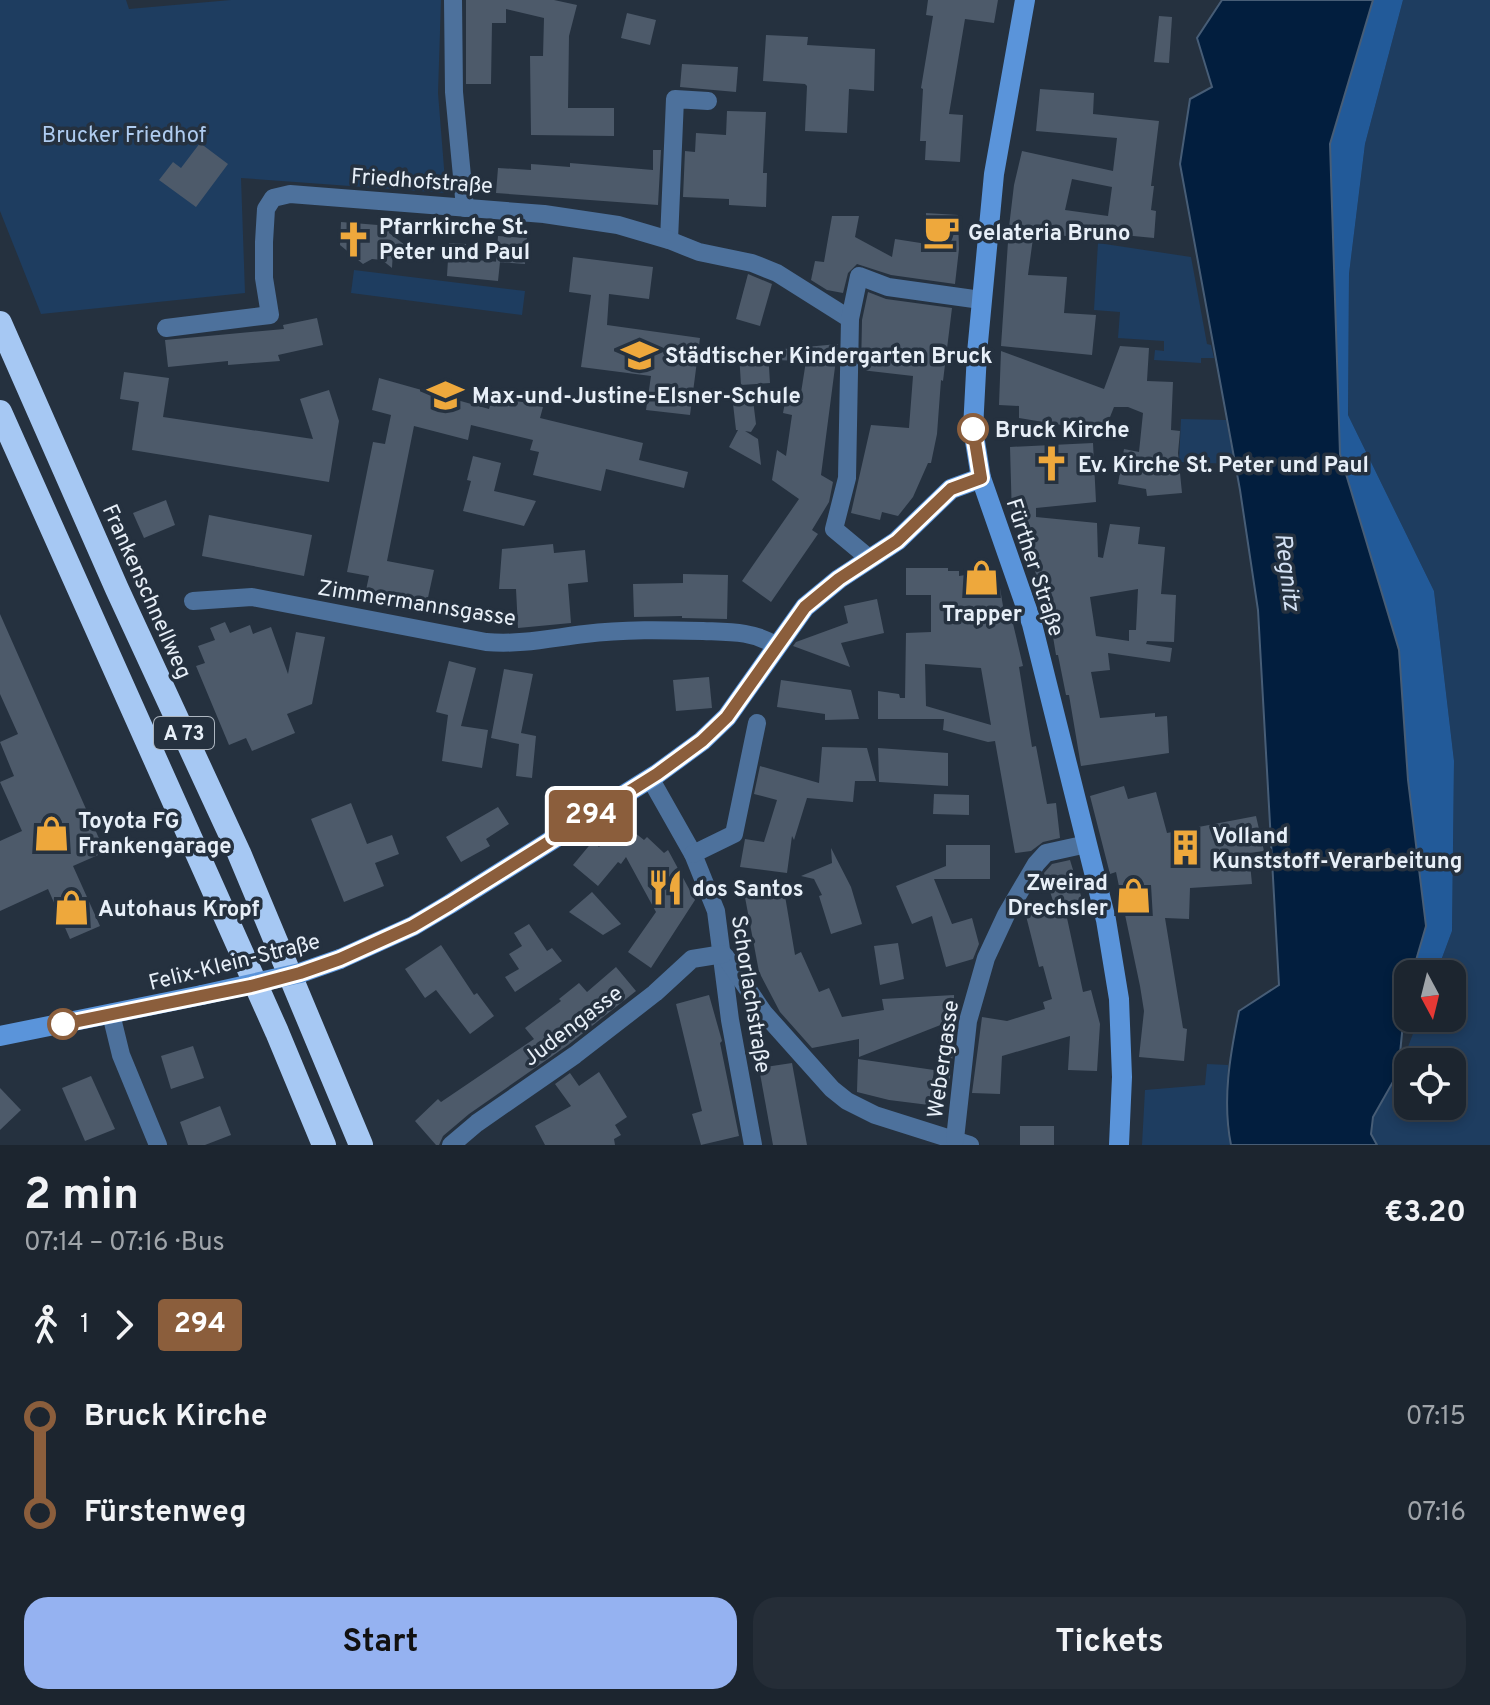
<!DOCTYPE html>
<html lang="en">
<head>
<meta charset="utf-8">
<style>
  :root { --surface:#1c252f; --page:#252d37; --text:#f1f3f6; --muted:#a0a5aa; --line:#3a424b; --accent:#95b2f1 }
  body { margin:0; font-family:Overpass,sans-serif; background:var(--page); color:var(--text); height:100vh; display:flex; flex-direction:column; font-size:30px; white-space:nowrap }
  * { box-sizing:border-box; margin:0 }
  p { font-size:26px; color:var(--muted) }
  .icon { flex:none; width:44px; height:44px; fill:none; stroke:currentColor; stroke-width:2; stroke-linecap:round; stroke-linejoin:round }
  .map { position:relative; height:1145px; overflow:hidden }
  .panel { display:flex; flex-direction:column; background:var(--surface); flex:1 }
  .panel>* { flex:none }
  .badge { padding:0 16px; border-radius:6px; font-size:28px; line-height:52px }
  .needle { width:52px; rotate:173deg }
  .controls { position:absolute; left:1394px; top:960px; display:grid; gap:16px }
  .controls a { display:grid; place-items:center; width:72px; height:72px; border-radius:16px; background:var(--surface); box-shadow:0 4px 12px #0003,0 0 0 2px var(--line); font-size:40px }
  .map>.badge { position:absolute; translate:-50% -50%; box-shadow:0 0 0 4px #fff }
  .legs { display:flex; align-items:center; gap:12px; height:88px; padding:0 24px; font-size:26px }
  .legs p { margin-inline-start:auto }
  .head { display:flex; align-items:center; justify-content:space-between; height:136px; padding:0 24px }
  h1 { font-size:44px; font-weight:700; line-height:60px }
  .primary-button { display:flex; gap:16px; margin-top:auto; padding:16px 24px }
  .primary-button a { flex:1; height:92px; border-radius:24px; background:var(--accent); color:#111; font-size:32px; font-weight:700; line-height:92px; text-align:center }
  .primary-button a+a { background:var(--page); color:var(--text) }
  ul { padding:0 24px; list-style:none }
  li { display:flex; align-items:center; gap:28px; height:96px; font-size:30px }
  li i { display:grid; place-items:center; width:12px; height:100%; margin:0 10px; background:currentColor }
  li i::after { content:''; width:20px; height:20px; margin:-10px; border:6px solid; border-radius:50%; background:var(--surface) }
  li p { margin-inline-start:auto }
  li:first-child i { background:linear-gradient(#0000 50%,currentColor 0) }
  li:last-child i { background:linear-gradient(currentColor 50%,#0000 0) }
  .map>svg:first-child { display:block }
  .green { fill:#1e3d60; fill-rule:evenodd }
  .forest { fill:#225a99 }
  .water { fill:#021e3e; stroke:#475d76; stroke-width:2 }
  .building { fill:#4d5a6a; fill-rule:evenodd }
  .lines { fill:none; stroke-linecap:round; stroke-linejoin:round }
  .street { stroke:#4d719c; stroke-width:18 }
  .secondary { stroke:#5a94da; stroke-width:20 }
  .highway { stroke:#a6c8f3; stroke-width:24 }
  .secondary-bridge { stroke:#5a94da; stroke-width:20 }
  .line-1-casing { stroke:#fff; stroke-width:18 }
  .line-1 { stroke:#8b5e3c; stroke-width:12 }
  .stop-1-dot { fill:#fff; stroke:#8b5e3c; stroke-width:4 }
  .labels { text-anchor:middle; stroke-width:7; stroke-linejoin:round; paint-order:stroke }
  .shield { fill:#25313f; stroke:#adb6c0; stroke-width:2 }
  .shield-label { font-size:20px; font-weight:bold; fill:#e7eff8 }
  .park-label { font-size:22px; fill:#afccf0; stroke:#25313f }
  .street-label { font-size:22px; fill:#e7eff8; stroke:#25313f }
  .poi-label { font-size:22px; font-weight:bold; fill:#e7eff8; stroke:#25313f; text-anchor:start }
  .stop-label { font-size:22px; font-weight:bold; fill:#e7eff8; stroke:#25313f; text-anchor:start }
  .water-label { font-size:24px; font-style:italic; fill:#d3e1f4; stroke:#25313f }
</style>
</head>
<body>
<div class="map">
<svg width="1490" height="1145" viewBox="0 0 1490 1145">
  <rect width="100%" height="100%" fill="#25313f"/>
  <!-- green -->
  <g class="green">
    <path d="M0,0H126L129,9L231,0H441L438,93L446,193L241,178L245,293L41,314L0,211Z"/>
    <path d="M1403,0H1490V1145H1377L1371,1134L1373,1117L1398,1073L1419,1018H1452V974H1436L1452,931L1454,761L1434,591L1348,415L1349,274L1365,144ZM1408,1062H1452V1106H1408Z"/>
    <path d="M1098,243L1191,257L1207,344L1211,345L1214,358H1201V363L1154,360L1155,350L1164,351V341L1118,338L1120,312L1094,310Z"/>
    <path d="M354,270L525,291L522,315L351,293Z"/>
    <path d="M1181,419L1226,420L1235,464L1179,462Z"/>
    <path d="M1207,1064L1228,1065L1227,1127L1231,1145H1142L1145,1090L1205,1085Z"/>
  </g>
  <!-- forest -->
  <path class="forest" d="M1373,0H1403L1365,144L1349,274L1348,415L1434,591L1454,761L1452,931L1436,974H1412L1426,926L1408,780L1399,650L1340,455L1330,144Z"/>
  <!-- water -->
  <path class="water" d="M1222,0H1373L1330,144L1340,454L1399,650L1408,780L1426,926L1412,974H1408L1398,1073L1373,1117L1371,1134L1377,1145H1231C1222,1100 1230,1055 1239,1011L1279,985L1258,610L1240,490L1180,164L1190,99L1212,87L1197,38Z"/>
  <!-- building -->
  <g class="building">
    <path d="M466,0H554L577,5L569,36L568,108H614V136L531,135L530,56H543L544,18L506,9V23H492L491,84H466Z"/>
    <path d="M928,0H998L994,23L965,19L949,114L963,115L960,162L925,160L926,141H920L923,89L921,88L933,16L926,15Z"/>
    <path d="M627,13L656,20L650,45L621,38Z"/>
    <path d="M1159,16L1172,17L1169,63L1154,62Z"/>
    <path d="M766,35L808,37L807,45L875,49L874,91L849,89L847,133L805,131L807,86L805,84L763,81Z"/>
    <path d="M682,64L738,67L736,92L680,87Z"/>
    <path d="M1040,89L1094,93L1093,114L1159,121L1151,186H1154L1151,210L1156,211L1154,238L1092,232L1091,240L1034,231L1028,275L1067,277L1064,313L1096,315L1092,355L1001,346L1009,227L1014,185L1022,151L1113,171L1117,138L1036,131ZM1072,179L1112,187L1108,216L1065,210Z"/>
    <path d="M727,111L766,112L763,173H767L766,207L729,205V199L683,197L685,151L695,152L696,133L726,135Z"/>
    <path d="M200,143L228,164L196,207L159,180L173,162L181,168Z"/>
    <path d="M653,150H661L658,205L496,193L498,168L531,170V164L570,167V163L653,170Z"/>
    <path d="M926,213L958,215L959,249L955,284L891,275L857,264L848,273L843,293L827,290L811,280L815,261L824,262L832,216H859L855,237L892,257L895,239L927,244Z"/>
    <path d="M341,222L390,226L389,233L405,245L393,251L392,268L382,260L372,259L363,264L340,245Z"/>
    <path d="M498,236L527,238L525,264L496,262Z"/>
    <path d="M449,243L466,244L464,259L500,262L498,281L447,276Z"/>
    <path d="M573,257L653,267L649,299L609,294L607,325L700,338L690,415L646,410L651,376L581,367L591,295L569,292Z"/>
    <path d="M748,274L772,284L760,326L736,319Z"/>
    <path d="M868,292L886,299L952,308L943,381L941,380L937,434L931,463H928L913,497L898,516L882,512L880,520L851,513L871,425L909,428L913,376L861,370L862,320Z"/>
    <path d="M317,318L323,345L278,355L280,361L228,365V361L168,367L165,340L284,329L283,325Z"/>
    <path d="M838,344L821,475L833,482L829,502L812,530L818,534L771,602L742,581L799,499L772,480L777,450L786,456L792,415L783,413L786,397L800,399L806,361L773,360V350Z"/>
    <path d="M1120,346L1149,348L1147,381L1173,382L1171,430L1180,431L1178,453L1182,493L1147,496L1146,489L1118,484L1124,449L1139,452L1143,413L1128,407H1114L1104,432L1019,418V406L999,405L1001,351L1104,389Z"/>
    <path d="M768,351L770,383L741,385L739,353Z"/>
    <path d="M124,372L169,378L163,417L313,439L300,399L329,390L339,421L329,482L132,450L139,402L120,399Z"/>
    <path d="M379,378L489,409L493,395L543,407L540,418L643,443L639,460L688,472L684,488L606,469L601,491L533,475L539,452L530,450L533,440L471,425L468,440L414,426L387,561L434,570L427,602L366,590L369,576L347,572L373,442L385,444L391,415L372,410Z"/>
    <path d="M752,392L756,424L751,432L745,431L758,439L761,465L729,447L738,430H736L732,395Z"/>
    <path d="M1093,443L1096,502L1036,508V517L1097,523L1098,557L1103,558L1110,524L1140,527L1138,544L1165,547L1161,594L1176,595L1174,642L1147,641L1146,644L1172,648L1170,662L1108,653L1110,670L1091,672L1100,718L1155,713V717L1167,716L1169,753L1081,766L1069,695H1066L1058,655H1056L1048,606L1045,607L1032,560H1027L1024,518H1012L1010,447ZM1138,589L1136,630H1129V641L1096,636L1090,597Z"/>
    <path d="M473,456L501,463L494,491L536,501L524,526L463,511L471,481L467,480Z"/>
    <path d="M166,500L175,525L144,538L133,513Z"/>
    <path d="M209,515L312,535L304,576L202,556Z"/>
    <path d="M553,544L554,553L585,550L588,582L568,584L571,623L518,628L516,589H499L502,549Z"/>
    <path d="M906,568H948V571H959V576L997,570L1004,612L1010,611L1023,666L1019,667L1032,747L1036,746L1047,804L1056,803L1060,838L1043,842L1031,851L1015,853L995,741L988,742L943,730L944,719H878V691L899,694L900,698H905L906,633L931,632V595H906ZM925,664L981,668L991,725L926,706Z"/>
    <path d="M683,574L728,575L727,619L682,618V616L634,617L633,584L683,583Z"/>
    <path d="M877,599L884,633L841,643L850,667L793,646L796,642L848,623L844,606Z"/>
    <path d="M0,614L105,852L73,866L100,926L70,939L48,889L0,911V841L22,831L0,782L14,776L0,742L18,734L0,694Z"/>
    <path d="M225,622L230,633L250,625L253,634L271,627L288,674L296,632L325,637L312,704L287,714L295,733L252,751L246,738L229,745L196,666L205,663L198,646L215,640L210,628Z"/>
    <path d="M449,661L476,668L461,726L488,730L482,768L442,761L448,715L436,712Z"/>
    <path d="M504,669L533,674L521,733L536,736L532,778L516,776L519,744L491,738Z"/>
    <path d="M709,677L712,708L676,711L673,680Z"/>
    <path d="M781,680L851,690L859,719L825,720V714L777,707Z"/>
    <path d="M822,747L867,748L876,781H855L853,802L807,798L794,840L792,836L787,873L740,867L745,839L764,842L777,800L754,794L760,766L819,783Z"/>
    <path d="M878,748L948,753V786L879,782Z"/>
    <path d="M1124,786L1128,799L1156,792L1167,833L1256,816L1264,851L1249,853L1252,884L1190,888L1189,919L1165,918L1183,1028L1187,1029L1184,1061L1139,1057L1144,1011L1140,986L1116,872L1110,874L1090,796Z"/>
    <path d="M934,794L969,795V815L933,814Z"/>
    <path d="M351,803L367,844L392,835L399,854L375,863L384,886L344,902L311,819Z"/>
    <path d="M498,807L509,824L486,839L490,846L461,862L446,837Z"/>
    <path d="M620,821L644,840L647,837L664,853L668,850L695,900L651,968L628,952L656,912L626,857L621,864L618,862L598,886L573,865L593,841L599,847Z"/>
    <path d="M946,845H990V879H934L952,924L972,918L979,944L973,959L946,967L932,916L912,924L896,886L946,866Z"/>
    <path d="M831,848L851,887L862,924L831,934L819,896L822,895L814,879L801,876L832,863Z"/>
    <path d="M1070,860L1082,899L1064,904L1083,992L1091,990L1100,1024L1097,1071L1068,1070L1070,1036L1002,1056L1000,1094L972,1093L982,1017L1007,1021L1045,1009L1043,1002L1052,999L1043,966L1039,967L1025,912L1054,904L1044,873L1052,864Z"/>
    <path d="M783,884L795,955L801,952L819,992L829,988L842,1017L884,1010L882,999L954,995V1012L958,1013L949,1085L937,1081L943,1024L859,1057V1039L812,1048L780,1012L759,972L744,892Z"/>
    <path d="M592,892L621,924L603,935L569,912Z"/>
    <path d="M529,924L547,951L552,948L562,961L515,992L505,977L519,969L509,954L522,946L514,933Z"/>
    <path d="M898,943L904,979L880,985L874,946Z"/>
    <path d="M441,945L474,995L477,993L494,1016L470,1034L436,990L425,998L405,969Z"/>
    <path d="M616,967L636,991L568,1045L469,1114L443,1136L439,1145H436L415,1121L438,1099L441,1102L534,1039L525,1028L561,1001L559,999L579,983L587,992Z"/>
    <path d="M709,995L722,1041L720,1043L739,1136L701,1145L692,1114L702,1111L676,1004Z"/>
    <path d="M193,1046L204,1078L171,1089L161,1056Z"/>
    <path d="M858,1059L934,1070L929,1105L889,1100L857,1092Z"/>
    <path d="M792,1063L807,1145H773L759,1068Z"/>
    <path d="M599,1072L627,1117L615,1125L621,1135L614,1139L615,1145H545L535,1126L571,1106L555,1084L570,1073L579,1086Z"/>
    <path d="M91,1076L115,1129L85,1141L62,1088Z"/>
    <path d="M0,1088L21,1110L0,1130Z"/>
    <path d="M220,1106L231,1135L205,1145H188L180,1122Z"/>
    <rect x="1020" y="1126" width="34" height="19"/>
  </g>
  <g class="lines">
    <!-- street -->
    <g class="street">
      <path d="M453,0L454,92L465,208"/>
      <path d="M669,240L675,99L708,101"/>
      <path d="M166,328L270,315L264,278V242L266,209L273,198L290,194L544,214L618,225L669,240L699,252L752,263L777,273L850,319"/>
      <path d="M870,559L834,529L847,478L850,319L859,276L888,287L981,300"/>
      <path d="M193,601L252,597L486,642C521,645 551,638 585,634C624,629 664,630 703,631C729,632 753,631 775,645"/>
      <path d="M650,778L693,854L716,911L730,1020L753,1145"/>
      <path d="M693,854L734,834L757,723"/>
      <path d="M725,956L764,1013L832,1089L847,1101L875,1115L970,1145"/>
      <path d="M111,1014L121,1055L158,1145"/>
      <path d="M955,1139L968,1021L986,958L1006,915L1036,864L1046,853L1087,844"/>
      <path d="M451,1145L477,1123L575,1055L655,993L692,959L723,954"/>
    </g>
    <!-- secondary -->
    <g class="secondary">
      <path d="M1025,0L994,174L977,353L973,429L981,478L1032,624L1106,920L1119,999L1122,1077L1119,1145"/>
      <path d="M340,959L413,926L450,904L657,774L702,741L727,717L805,607L839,579L897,541L951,489L981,478"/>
      <path d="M0,1036L202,995"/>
    </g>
    <!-- highway -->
    <g class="highway">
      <path d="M0,323L117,589L239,853L361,1145"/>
      <path d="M0,412L277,1032L324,1145"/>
    </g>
    <!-- secondary-bridge -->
    <path class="secondary-bridge" d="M202,995L300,973L340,959"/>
  </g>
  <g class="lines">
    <defs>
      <path id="line-1" d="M63,1024L251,986L300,973L340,959L413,926L450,904L657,774L702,741L727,717L805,607L839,579L897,541L951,489L981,478L973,429"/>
    </defs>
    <!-- line-1 casing -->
    <use href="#line-1" class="line-1-casing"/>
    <!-- line-1 -->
    <use href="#line-1" class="line-1"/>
  </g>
  <!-- icons -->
  <defs>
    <symbol id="cafe-bare" viewBox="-9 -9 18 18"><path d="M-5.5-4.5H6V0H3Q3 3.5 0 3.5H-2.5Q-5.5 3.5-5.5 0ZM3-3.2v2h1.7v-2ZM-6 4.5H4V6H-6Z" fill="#eea83c" stroke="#25313f" stroke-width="2.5" paint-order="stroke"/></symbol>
    <symbol id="church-bare" viewBox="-9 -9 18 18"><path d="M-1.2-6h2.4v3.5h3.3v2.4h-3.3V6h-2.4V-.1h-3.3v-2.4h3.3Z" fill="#eea83c" stroke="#25313f" stroke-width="2.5" paint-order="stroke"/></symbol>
    <symbol id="school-bare" viewBox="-9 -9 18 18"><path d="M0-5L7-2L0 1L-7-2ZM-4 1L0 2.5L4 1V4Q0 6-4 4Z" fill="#eea83c" stroke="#25313f" stroke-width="2.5" paint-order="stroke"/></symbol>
    <symbol id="shop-bare" viewBox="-9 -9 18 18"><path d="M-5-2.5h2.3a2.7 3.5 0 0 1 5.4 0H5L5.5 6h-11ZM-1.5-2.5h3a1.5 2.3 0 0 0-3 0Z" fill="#eea83c" stroke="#25313f" stroke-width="2.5" paint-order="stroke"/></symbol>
    <symbol id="building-bare" viewBox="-9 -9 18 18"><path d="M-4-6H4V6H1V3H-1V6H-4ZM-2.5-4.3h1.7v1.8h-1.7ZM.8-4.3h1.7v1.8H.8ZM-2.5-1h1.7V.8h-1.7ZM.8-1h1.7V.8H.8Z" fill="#eea83c" stroke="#25313f" stroke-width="2.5" paint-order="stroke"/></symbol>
    <symbol id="restaurant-bare" viewBox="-9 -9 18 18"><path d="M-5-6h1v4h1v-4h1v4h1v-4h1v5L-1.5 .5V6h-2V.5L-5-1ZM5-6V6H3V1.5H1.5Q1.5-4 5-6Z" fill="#eea83c" stroke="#25313f" stroke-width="2.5" paint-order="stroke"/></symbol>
  </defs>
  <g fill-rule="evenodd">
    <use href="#cafe-bare" x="916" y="206" width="51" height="51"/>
    <use href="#church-bare" x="328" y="214" width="51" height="51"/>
    <use href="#school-bare" x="614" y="330" width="51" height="51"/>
    <use href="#school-bare" x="420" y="370" width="51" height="51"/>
    <use href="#church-bare" x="1026" y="438" width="51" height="51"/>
    <use href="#shop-bare" x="956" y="552" width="51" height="51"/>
    <use href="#shop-bare" x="26" y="808" width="51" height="51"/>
    <use href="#building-bare" x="1160" y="822" width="51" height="51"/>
    <use href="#restaurant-bare" x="640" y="862" width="51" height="51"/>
    <use href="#shop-bare" x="1108" y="870" width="51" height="51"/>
    <use href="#shop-bare" x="46" y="882" width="51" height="51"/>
  </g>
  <!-- markers -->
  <g class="stop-1-dot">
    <circle cx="973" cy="429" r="14"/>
    <circle cx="63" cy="1024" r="14"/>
  </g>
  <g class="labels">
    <!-- shield labels -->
    <rect class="shield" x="154" y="717" width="60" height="32" rx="6"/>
    <g class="shield-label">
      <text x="184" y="740">A 73</text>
    </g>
    <!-- park labels -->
    <g class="park-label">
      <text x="124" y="142">Brucker Friedhof</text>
    </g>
    <!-- street labels -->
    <g class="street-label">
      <text transform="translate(422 180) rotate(4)" y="8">Friedhofstraße</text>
      <text transform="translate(1036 567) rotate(72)" y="8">Fürther Straße</text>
      <text transform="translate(148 591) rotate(66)" y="8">Frankenschnellweg</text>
      <text transform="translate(417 602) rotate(9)" y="8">Zimmermannsgasse</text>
      <text transform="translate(234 961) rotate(-14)" y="8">Felix-Klein-Straße</text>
      <text transform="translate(752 994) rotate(81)" y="8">Schorlachstraße</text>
      <text transform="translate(572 1025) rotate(-37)" y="8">Judengasse</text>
      <text transform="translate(942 1059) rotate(-82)" y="8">Webergasse</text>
    </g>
    <!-- poi labels -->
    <g class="poi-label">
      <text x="379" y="234">Pfarrkirche St.<tspan x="379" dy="25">Peter und Paul</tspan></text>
      <text x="968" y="240">Gelateria Bruno</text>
      <text x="665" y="363">Städtischer Kindergarten Bruck</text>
      <text x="472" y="403">Max-und-Justine-Elsner-Schule</text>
      <text x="1078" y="472">Ev. Kirche St. Peter und Paul</text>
      <text x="982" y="621" text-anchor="middle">Trapper</text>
      <text x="78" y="828">Toyota FG<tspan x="78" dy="25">Frankengarage</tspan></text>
      <text x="1212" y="843">Volland<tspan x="1212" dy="25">Kunststoff-Verarbeitung</tspan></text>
      <text x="1108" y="890" text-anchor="end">Zweirad<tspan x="1108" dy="25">Drechsler</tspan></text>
      <text x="692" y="896">dos Santos</text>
      <text x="98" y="916">Autohaus Kropf</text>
    </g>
    <!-- stop labels -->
    <g class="stop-label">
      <text x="995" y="437">Bruck Kirche</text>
    </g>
    <!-- water labels -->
    <g class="water-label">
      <text transform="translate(1288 572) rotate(83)" y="8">Regnitz</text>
    </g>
  </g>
</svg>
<div class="controls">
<a><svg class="needle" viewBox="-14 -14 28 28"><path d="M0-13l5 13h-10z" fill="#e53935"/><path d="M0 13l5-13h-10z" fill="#a0a5aa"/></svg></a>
<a><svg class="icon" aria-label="locate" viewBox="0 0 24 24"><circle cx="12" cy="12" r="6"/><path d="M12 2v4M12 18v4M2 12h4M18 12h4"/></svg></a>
</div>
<b class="badge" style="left:591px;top:816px;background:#8b5e3c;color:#fff">294</b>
</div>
<section class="panel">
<div class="head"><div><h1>2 min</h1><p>07:14 – 07:16 · Bus</p></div><b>€3.20</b></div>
<div class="legs"><svg class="icon" aria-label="walk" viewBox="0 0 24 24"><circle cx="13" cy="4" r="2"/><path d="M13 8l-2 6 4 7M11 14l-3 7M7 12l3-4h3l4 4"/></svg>1<svg class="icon" aria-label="forward" viewBox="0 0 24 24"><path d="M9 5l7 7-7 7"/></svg><b class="badge" style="background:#8b5e3c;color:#fff">294</b></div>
<ul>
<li><i style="color:#8b5e3c"></i><b>Bruck Kirche</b><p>07:15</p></li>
<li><i style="color:#8b5e3c"></i><b>Fürstenweg</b><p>07:16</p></li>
</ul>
<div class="primary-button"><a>Start</a><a>Tickets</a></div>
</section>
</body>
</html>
